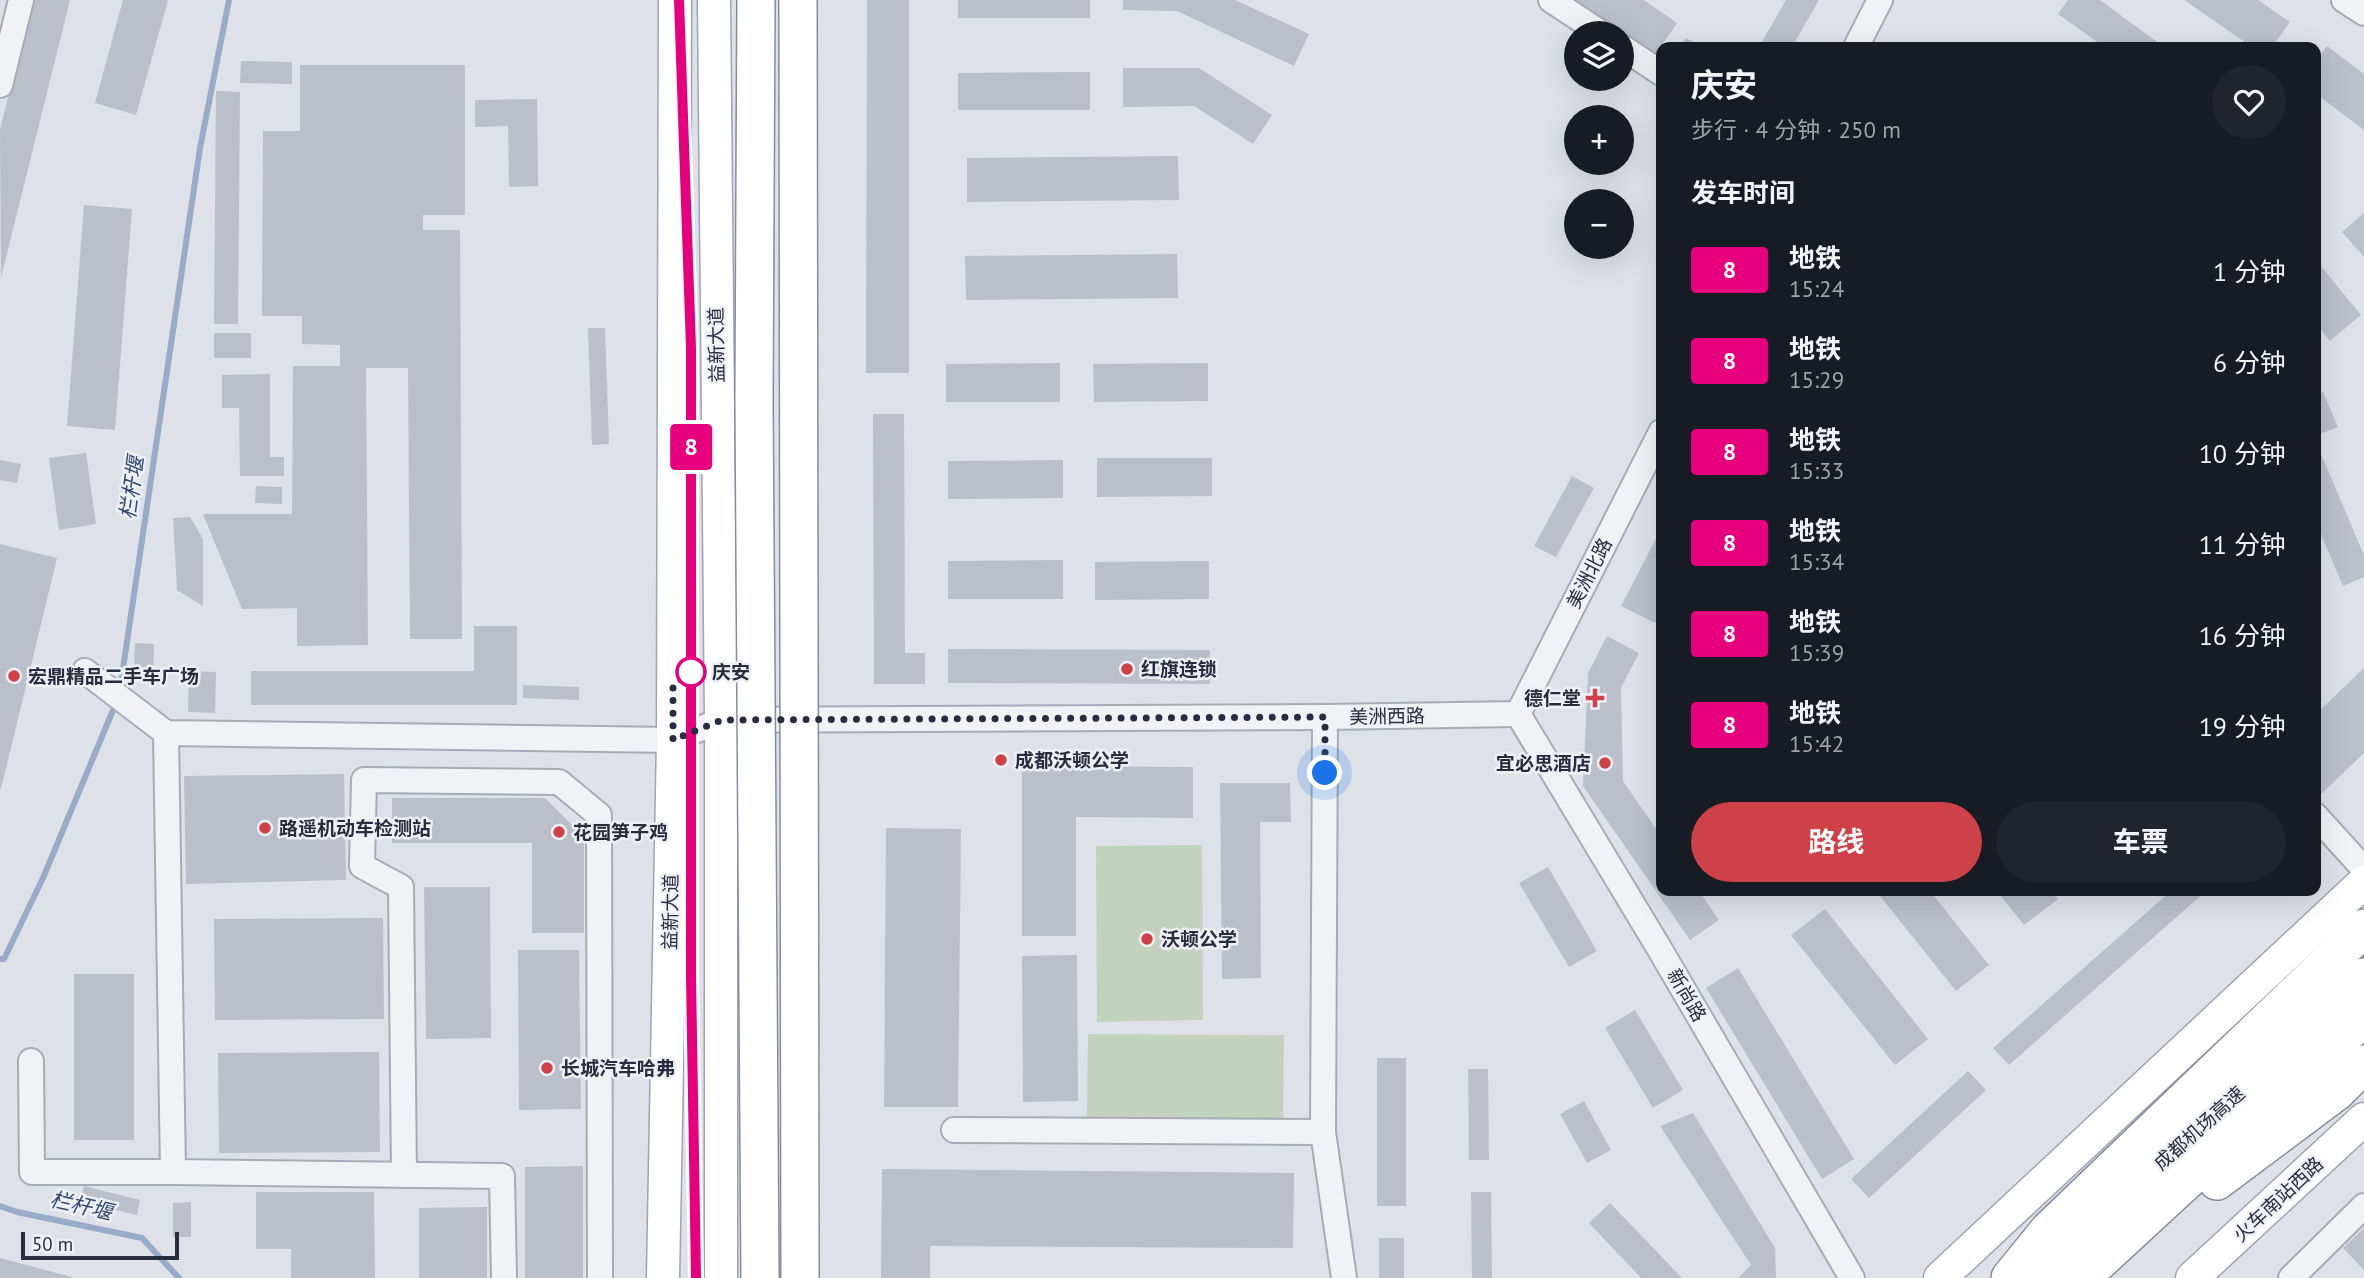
<!DOCTYPE html>
<html lang="zh">
<head>
<meta charset="utf-8">
<style>
  :root { --surface:#171b24; --page:#20242c; --text:#f1f3f6; --muted:#9ea1a6; --accent:#cf4149 }
  body { margin:0; font-family:"PT Sans","Noto Sans SC",sans-serif; background:var(--page); color:var(--text); height:100vh; display:flex; flex-direction:column; font-size:26px; white-space:nowrap }
  * { box-sizing:border-box; margin:0 }
  p { font-size:23px; color:var(--muted) }
  .icon { flex:none; width:38px; height:38px; fill:none; stroke:currentColor; stroke-width:2; stroke-linecap:round; stroke-linejoin:round }
  .map { position:relative; flex:1; overflow:hidden }
  .sheet { position:absolute; left:1656px; top:42px; width:665px; height:854px; display:flex; flex-direction:column; background:var(--surface); border-radius:14px; box-shadow:0 7px 28px #0002 }
  .sheet>* { flex:none }
  .badge { padding:0 14px; border-radius:5px; font-size:24px; line-height:46px }
  .buttons { position:absolute; left:1564px; top:21px; display:grid; gap:14px }
  .buttons a { display:grid; place-items:center; width:70px; height:70px; border-radius:50%; background:var(--surface); box-shadow:0 7px 28px #0002; font-size:35px }
  .scale { position:absolute; left:21px; bottom:18px; width:158px; box-sizing:border-box; padding-left:7px; border:4px solid #272d3e; border-top:0; font-size:19px; line-height:24px; white-space:nowrap; color:#272d3e; -webkit-text-stroke:5px #edf0f5; paint-order:stroke }
  .you { position:absolute; width:35px; height:35px; margin:-18px; border:5px solid #fff; border-radius:50%; background:#1a73e8; box-shadow:0 0 0 10px #1a73e833 }
  .map>.badge { position:absolute; translate:-50% -50%; box-shadow:0 0 0 4px #fff }
  h2 { padding:0 35px; font-size:26px; line-height:63px }
  .round { display:grid; place-items:center; flex:none; width:74px; height:74px; border-radius:37px; background:var(--page) }
  .summary { display:flex; align-items:center; justify-content:space-between; height:119px; padding:0 35px }
  h1 { font-size:33px; font-weight:700; line-height:52px }
  .primary-button { display:flex; gap:14px; margin-top:auto; padding:14px 35px }
  .primary-button a { flex:1; height:80px; border-radius:42px; background:var(--accent); color:#fff; font-size:28px; font-weight:700; line-height:80px; text-align:center }
  .primary-button a+a { background:var(--page); color:var(--text) }
  ul { padding:0; list-style:none }
  li { display:flex; align-items:center; gap:21px; height:91px; padding:0 35px }
  li div { flex:1 }
  li b { display:block; font-size:26px }
  li em { font-style:normal }
  li .badge { min-width:77px; font-weight:700; text-align:center }
  .map>svg:first-child { display:block }
  .green { fill:#c2d2bf }
  .lines { fill:none; stroke-linecap:round; stroke-linejoin:round }
  .stream { stroke:#98abc8; stroke-width:6 }
  .building { fill:#bbbfca }
  .minor-casing { stroke:#a7abb5; stroke-width:28 }
  .major-casing { stroke:#9da4b3; stroke-width:35 }
  .highway-casing { stroke:#858d9e; stroke-width:40 }
  .minor { stroke:#f0f2f6; stroke-width:24 }
  .major { stroke:#fff; stroke-width:32 }
  .highway { stroke:#fff; stroke-width:37 }
  .highway-bridge-casing { stroke:#858d9e; stroke-width:40; stroke-linecap:butt }
  .highway-bridge { stroke:#fff; stroke-width:37 }
  .line-casing { stroke:#fff; stroke-width:16 }
  .line { stroke:#e6007e; stroke-width:10 }
  .walk { stroke:#272d3e; stroke-width:7; stroke-dasharray:0 12.6 }
  .poi-dot { fill:#cf4149; stroke:#edf0f5; stroke-width:2.5 }
  .stop-dot { fill:#fff; stroke:#e6007e; stroke-width:3.5 }
  .labels { text-anchor:middle; stroke-width:5; stroke-linejoin:round; paint-order:stroke }
  .street-label { font-size:19px; fill:#272d3e; stroke:#edf0f5 }
  .poi-label { font-size:19px; font-weight:bold; fill:#272d3e; stroke:#edf0f5; text-anchor:start }
  .stop-label { font-size:19px; font-weight:bold; fill:#272d3e; stroke:#edf0f5; text-anchor:start }
  .water-label { font-size:21px; font-style:italic; fill:#314872; stroke:#edf0f5 }
</style>
</head>
<body>
<div class="map">
<svg width="2364" height="1278" viewBox="0 0 2364 1278">
  <rect width="100%" height="100%" fill="#dee1e8"/>
  <!-- green -->
  <g class="green">
    <path d="M1202,845L1203,1020L1097,1022L1096,846Z"/>
    <path d="M1088,1034L1284,1035L1283,1121L1087,1119Z"/>
  </g>
  <g class="lines">
    <!-- stream -->
    <g class="stream">
      <path d="M120,689L200,148L229,0"/>
      <path d="M0,959H4L43,878L116,703"/>
      <path d="M0,1206L17,1212L142,1238L179,1278"/>
    </g>
  </g>
  <!-- building -->
  <g class="building">
    <path d="M32,0H70L1,278L0,130Z"/>
    <path d="M123,0H168L136,115L95,103Z"/>
    <path d="M867,0H909V373H866Z"/>
    <rect x="958" y="0" width="132" height="18"/>
    <path d="M1123,0H1235L1309,34L1294,66L1177,11L1123,10Z"/>
    <path d="M1571,0H1644L1677,23L1654,57Z"/>
    <path d="M1786,0H1819L1792,47H1759Z"/>
    <path d="M2068,0H2100L2164,47H2104L2058,14Z"/>
    <path d="M2184,0H2258L2290,22L2272,47H2252Z"/>
    <path d="M1686,38L1703,47H1680Z"/>
    <path d="M2327,46L2364,74V130L2315,93V62Z"/>
    <path d="M241,61L292,62V84L240,83Z"/>
    <path d="M300,65H465V215H423V230H460L462,639H410L408,368H366L368,645L297,646V608L242,609L203,514H292L293,366H340V345L302,344V316H262L263,131H300Z"/>
    <path d="M1123,68H1199L1272,115L1253,144L1194,106L1123,107Z"/>
    <path d="M1090,72V110H958V73Z"/>
    <path d="M216,91L240,92L238,324H214Z"/>
    <path d="M537,99L538,186L509,187L508,126L475,127V100Z"/>
    <path d="M1178,156L1179,200L967,202V158Z"/>
    <path d="M84,205L132,209L115,430L67,426Z"/>
    <path d="M2364,213V257L2342,232Z"/>
    <path d="M1177,254L1178,298L966,300L965,256Z"/>
    <path d="M2315,259L2361,315L2330,341L2315,323Z"/>
    <path d="M588,328H605L609,444L592,445Z"/>
    <rect x="214" y="333" width="37" height="25"/>
    <path d="M1060,363V402H946V364Z"/>
    <path d="M1208,363V401L1094,402L1093,364Z"/>
    <path d="M270,374V457H284V476H240L239,408H222V375Z"/>
    <path d="M2323,392L2338,427L2315,436V395Z"/>
    <path d="M873,414H904L905,653H925V684H874Z"/>
    <path d="M2315,440L2364,555V577L2343,586L2315,520Z"/>
    <path d="M86,453L96,524L59,530L49,458Z"/>
    <path d="M1097,458H1212V496L1097,497Z"/>
    <path d="M0,460L21,464L17,483L0,480Z"/>
    <path d="M1063,460V498L948,499V461Z"/>
    <path d="M1572,476L1594,488L1556,557L1534,546Z"/>
    <path d="M256,486L282,487V504L255,503Z"/>
    <path d="M190,517L203,539V606L177,590L173,518Z"/>
    <path d="M1661,529V612L1655,623L1621,606Z"/>
    <path d="M0,544L57,558L1,789H0Z"/>
    <path d="M1063,560V599H948V561Z"/>
    <path d="M1209,561V599L1095,600V562Z"/>
    <path d="M474,626H517V705H251V671H474Z"/>
    <path d="M1607,636L1639,653L1621,688L1623,781L1661,836V891H1699L1719,920L1690,940L1583,786L1588,673Z"/>
    <path d="M135,643L154,644L153,680L134,679Z"/>
    <path d="M948,649L1210,650V684L948,683Z"/>
    <path d="M2364,668V753L2315,800V715Z"/>
    <path d="M189,671L216,672L215,713L188,712Z"/>
    <path d="M523,685L579,687V700L523,698Z"/>
    <path d="M1022,766L1193,767V818L1076,817V936H1022Z"/>
    <path d="M344,774L346,880L186,884L184,776Z"/>
    <path d="M1220,783H1290L1291,822H1260L1261,978L1222,979Z"/>
    <path d="M392,798H545L584,837V933H532V843H392Z"/>
    <path d="M886,828L961,829L958,1107H884Z"/>
    <path d="M1548,867L1597,951L1569,967L1519,883Z"/>
    <path d="M424,887H490L491,1038L426,1039Z"/>
    <path d="M1876,891H1930L1989,965L1956,991Z"/>
    <path d="M1997,891H2051L2058,899L2024,925Z"/>
    <path d="M2171,891H2206L2009,1065L1993,1048Z"/>
    <path d="M1825,909L1928,1039L1895,1065L1791,935Z"/>
    <path d="M383,918L384,1019L215,1020L214,919Z"/>
    <path d="M518,950H579L581,1109L519,1110Z"/>
    <path d="M1077,955L1078,1101L1023,1102L1022,956Z"/>
    <path d="M1738,968L1854,1159L1822,1179L1706,988Z"/>
    <rect x="74" y="974" width="60" height="166"/>
    <path d="M1635,1010L1683,1090L1653,1108L1605,1028Z"/>
    <path d="M379,1052L380,1152L219,1153L218,1053Z"/>
    <rect x="1377" y="1058" width="29" height="148"/>
    <path d="M1468,1069H1488L1489,1160H1469Z"/>
    <path d="M1968,1071L1986,1090L1869,1198L1851,1179Z"/>
    <path d="M1584,1101L1611,1150L1587,1163L1560,1114Z"/>
    <path d="M1693,1113L1775,1248L1776,1278H1738L1751,1265L1660,1126Z"/>
    <path d="M583,1166V1278H525V1167Z"/>
    <path d="M882,1169L1294,1173L1293,1248L930,1246V1278H881Z"/>
    <path d="M84,1186L140,1200L137,1215L80,1201Z"/>
    <path d="M256,1192H374L375,1278H291V1249H256Z"/>
    <path d="M1471,1192H1491L1492,1278H1472Z"/>
    <path d="M191,1202V1237H173V1203Z"/>
    <path d="M1610,1203L1682,1278H1641L1589,1223Z"/>
    <path d="M487,1207V1278H419V1208Z"/>
    <path d="M2364,1228V1270L2343,1248Z"/>
    <rect x="1379" y="1238" width="25" height="40"/>
    <path d="M0,1258L72,1277V1278H0Z"/>
  </g>
  <g class="lines">
    <defs>
      <g id="minor">
        <path d="M1551,0L1601,33"/>
        <path d="M2344,0L2364,13"/>
        <path d="M1622,47L1661,73"/>
        <path d="M1856,47L1880,0"/>
        <path d="M0,85L21,0"/>
        <path d="M85,671L166,733L673,740L721,720L1325,717L1518,714"/>
        <path d="M1518,714L1659,948L1852,1278"/>
        <path d="M1518,714L1661,432"/>
        <path d="M1325,717L1323,1132L1344,1278"/>
        <path d="M2315,815L2364,869"/>
        <path d="M31,1061L32,1172H173L166,733"/>
        <path d="M954,1130L1323,1132"/>
        <path d="M173,1172L502,1176L504,1278"/>
        <path d="M404,1175L401,887L362,866L364,780L559,782L599,815L600,1278"/>
        <path d="M2291,1278L2364,1206"/>
      </g>
      <g id="major">
        <path d="M714,0L721,720V1278"/>
        <path d="M663,1278L673,740L675,0"/>
        <path d="M1940,1278L2364,882"/>
        <path d="M2192,1278L2364,1119"/>
      </g>
      <g id="highway">
        <path d="M2217,1181L2336,1092L2364,1064"/>
        <path d="M2042,1272L2364,977"/>
        <path d="M2010,1278L2049,1230L2364,928"/>
        <path d="M2081,1278L2364,1017"/>
      </g>
    </defs>
    <!-- minor casing -->
    <use href="#minor" class="minor-casing"/>
    <!-- major casing -->
    <use href="#major" class="major-casing"/>
    <!-- highway casing -->
    <use href="#highway" class="highway-casing"/>
    <!-- minor -->
    <use href="#minor" class="minor"/>
    <!-- major -->
    <use href="#major" class="major"/>
    <!-- highway -->
    <use href="#highway" class="highway"/>
    <defs>
      <g id="highway-bridge">
        <path d="M756,0L754,401L760,1278"/>
        <path d="M798,0L800,1278"/>
      </g>
    </defs>
    <!-- highway-bridge casing -->
    <use href="#highway-bridge" class="highway-bridge-casing"/>
    <!-- highway-bridge -->
    <use href="#highway-bridge" class="highway-bridge"/>
  </g>
  <g class="lines">
    <defs>
      <path id="line" d="M679,0L691,348V976L696,1278"/>
    </defs>
    <!-- line casing -->
    <use href="#line" class="line-casing"/>
    <!-- line -->
    <use href="#line" class="line"/>
    <!-- walk -->
    <path class="walk" d="M691,672L673,685V740L722,720L1325,717V773"/>
  </g>
  <!-- markers -->
  <g class="poi-dot">
    <circle cx="1127" cy="669" r="7"/>
    <circle cx="14" cy="676" r="7"/>
    <path d="M1591.5 687.5h7v7h7v7h-7v7h-7v-7h-7v-7h7z"/>
    <circle cx="1001" cy="760" r="7"/>
    <circle cx="1605" cy="763" r="7"/>
    <circle cx="265" cy="828" r="7"/>
    <circle cx="559" cy="832" r="7"/>
    <circle cx="1147" cy="939" r="7"/>
    <circle cx="547" cy="1068" r="7"/>
  </g>
  <circle class="stop-dot" cx="691" cy="672" r="14"/>
  <g class="labels">
    <!-- street labels -->
    <g class="street-label">
      <text transform="translate(716 345) rotate(-91)" y="7">益新大道</text>
      <text transform="translate(1589 573) rotate(-63)" y="7">美洲北路</text>
      <text transform="translate(1387 716) rotate(-1)" y="7">美洲西路</text>
      <text transform="translate(670 912) rotate(-89)" y="7">益新大道</text>
      <text transform="translate(1687 995) rotate(60)" y="7">新尚路</text>
      <text transform="translate(2199 1128) rotate(-42)" y="7">成都机场高速</text>
      <text transform="translate(2278 1199) rotate(-43)" y="7">火车南站西路</text>
    </g>
    <!-- poi labels -->
    <g class="poi-label">
      <text x="1141" y="676">红旗连锁</text>
      <text x="28" y="683">宏鼎精品二手车广场</text>
      <text x="1581" y="705" text-anchor="end">德仁堂</text>
      <text x="1015" y="767">成都沃顿公学</text>
      <text x="1591" y="770" text-anchor="end">宜必思酒店</text>
      <text x="279" y="835">路遥机动车检测站</text>
      <text x="573" y="839">花园笋子鸡</text>
      <text x="1161" y="946">沃顿公学</text>
      <text x="561" y="1075">长城汽车哈弗</text>
    </g>
    <!-- stop labels -->
    <g class="stop-label">
      <text x="712" y="679">庆安</text>
    </g>
    <!-- water labels -->
    <g class="water-label">
      <text transform="translate(132 488) rotate(-82)" y="7">栏杆堰</text>
      <text transform="translate(81 1206) rotate(13)" y="7">栏杆堰</text>
    </g>
  </g>
</svg>
<div class="buttons">
<a><svg class="icon" aria-label="layers" viewBox="0 0 24 24"><path d="M12 4l9 5-9 5-9-5zM3 14l9 5 9-5"/></svg></a>
<a>+</a>
<a>−</a>
</div>
<div class="scale">50 m</div>
<div class="you" style="left:1325px;top:773px"></div>
<b class="badge" style="left:691px;top:447px;background:#e6007e;color:#fff">8</b>
<section class="sheet">
<div class="summary"><div><h1>庆安</h1><p>步行 · 4 分钟 · 250 m</p></div><a class="round"><svg class="icon" aria-label="heart" viewBox="0 0 24 24"><path d="M12 20l-8-8c-3-5 5-10 8-4 3-6 11-1 8 4z"/></svg></a></div>
<h2>发车时间</h2>
<ul>
<li><span class="badge" style="background:#e6007e;color:#fff">8</span><div><b>地铁</b><p>15:24</p></div><em>1 分钟</em></li>
<li><span class="badge" style="background:#e6007e;color:#fff">8</span><div><b>地铁</b><p>15:29</p></div><em>6 分钟</em></li>
<li><span class="badge" style="background:#e6007e;color:#fff">8</span><div><b>地铁</b><p>15:33</p></div><em>10 分钟</em></li>
<li><span class="badge" style="background:#e6007e;color:#fff">8</span><div><b>地铁</b><p>15:34</p></div><em>11 分钟</em></li>
<li><span class="badge" style="background:#e6007e;color:#fff">8</span><div><b>地铁</b><p>15:39</p></div><em>16 分钟</em></li>
<li><span class="badge" style="background:#e6007e;color:#fff">8</span><div><b>地铁</b><p>15:42</p></div><em>19 分钟</em></li>
</ul>
<div class="primary-button"><a>路线</a><a>车票</a></div>
</section>
</div>
</body>
</html>
